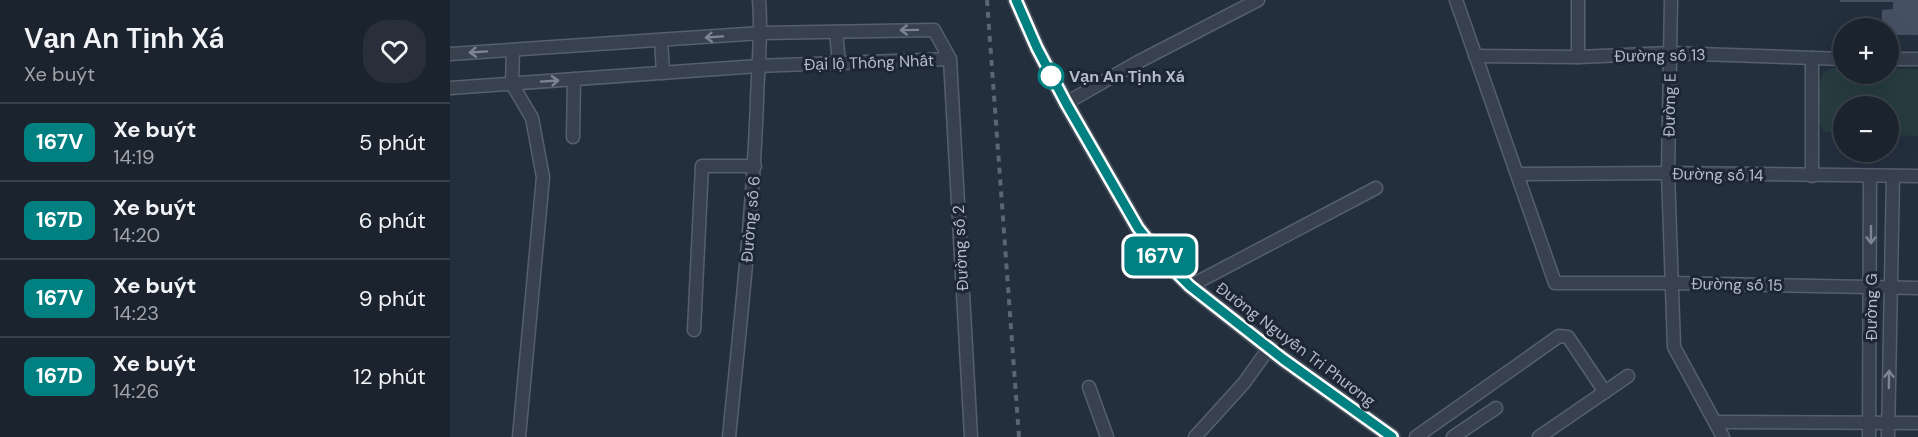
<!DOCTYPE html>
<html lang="vi">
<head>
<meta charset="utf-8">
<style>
  :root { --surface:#1b232e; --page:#282f3a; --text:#f1f3f6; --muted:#a0a4aa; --line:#39404a }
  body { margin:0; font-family:"DM Sans",sans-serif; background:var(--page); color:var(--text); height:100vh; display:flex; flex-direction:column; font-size:22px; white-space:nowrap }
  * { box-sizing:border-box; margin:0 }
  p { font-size:20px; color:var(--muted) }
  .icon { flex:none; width:33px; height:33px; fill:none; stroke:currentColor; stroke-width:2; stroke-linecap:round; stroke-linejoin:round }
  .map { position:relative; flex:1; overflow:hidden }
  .panel { display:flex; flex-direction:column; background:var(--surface); width:450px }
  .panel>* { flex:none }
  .badge { padding:0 12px; border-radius:9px; font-size:21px; line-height:39px }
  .controls { position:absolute; left:1383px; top:18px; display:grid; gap:12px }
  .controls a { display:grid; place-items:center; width:66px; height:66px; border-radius:50%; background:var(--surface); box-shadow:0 6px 24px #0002,0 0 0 2px var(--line); font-size:30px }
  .map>.badge { position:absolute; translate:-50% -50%; box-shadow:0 0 0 3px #fff }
  .round { display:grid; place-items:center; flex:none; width:63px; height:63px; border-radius:24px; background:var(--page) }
  .headline { display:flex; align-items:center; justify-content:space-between; height:102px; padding:0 24px }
  h1 { font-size:28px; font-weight:600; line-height:45px }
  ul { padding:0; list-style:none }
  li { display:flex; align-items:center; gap:18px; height:78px; padding:0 24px; border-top:2px solid var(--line) }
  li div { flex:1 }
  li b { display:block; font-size:22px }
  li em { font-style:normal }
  li .badge { min-width:66px; font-weight:700; text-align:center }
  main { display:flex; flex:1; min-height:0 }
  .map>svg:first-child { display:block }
  .green { fill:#263c3f }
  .building { fill:#455162 }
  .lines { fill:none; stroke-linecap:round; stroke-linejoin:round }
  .minor-casing { stroke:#565f6c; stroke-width:15 }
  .major-casing { stroke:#414a57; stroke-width:18 }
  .minor { stroke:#38414e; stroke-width:12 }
  .major { stroke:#56606e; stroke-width:15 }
  .rail { stroke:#5a6575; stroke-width:4; stroke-dasharray:6 6; stroke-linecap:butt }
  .oneway { stroke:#7c8592 }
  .line-casing { stroke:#fff; stroke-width:14 }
  .line { stroke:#008080; stroke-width:9 }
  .stop-dot { fill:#fff; stroke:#008080; stroke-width:3 }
  .labels { text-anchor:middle; stroke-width:6; stroke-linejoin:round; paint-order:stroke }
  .street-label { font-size:16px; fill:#b4bcc9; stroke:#1d2633 }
  .stop-label { font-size:16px; font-weight:bold; fill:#b4bcc9; stroke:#1d2633; text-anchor:start }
</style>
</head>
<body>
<main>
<section class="panel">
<div class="headline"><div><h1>Vạn An Tịnh Xá</h1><p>Xe buýt</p></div><a class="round"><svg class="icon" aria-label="heart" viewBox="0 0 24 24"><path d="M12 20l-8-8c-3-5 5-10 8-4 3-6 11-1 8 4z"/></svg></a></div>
<ul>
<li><span class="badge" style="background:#008080;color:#fff">167V</span><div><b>Xe buýt</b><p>14:19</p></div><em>5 phút</em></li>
<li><span class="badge" style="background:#008080;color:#fff">167D</span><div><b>Xe buýt</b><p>14:20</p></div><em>6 phút</em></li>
<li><span class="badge" style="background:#008080;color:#fff">167V</span><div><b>Xe buýt</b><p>14:23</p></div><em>9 phút</em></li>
<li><span class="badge" style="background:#008080;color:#fff">167D</span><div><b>Xe buýt</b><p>14:26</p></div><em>12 phút</em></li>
</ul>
</section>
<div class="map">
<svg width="1468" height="437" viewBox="0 0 1468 437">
  <rect width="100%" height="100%" fill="#242f3e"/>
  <!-- green -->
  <path class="green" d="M1383,68H1393L1394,74H1438L1439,69H1468V136L1439,135L1438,106H1394L1393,133L1375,132C1363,122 1366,87 1373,73Z"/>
  <!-- building -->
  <path class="building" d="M1390,0H1468V35H1438V28H1432V10L1443,9V2H1390Z"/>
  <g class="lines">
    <defs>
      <g id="minor">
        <path d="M1006,0L1105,283H1221L1468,288"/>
        <path d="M1128,0V57"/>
        <path d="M1221,0L1218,173L1224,347L1273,437"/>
        <path d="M386,32L389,63"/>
        <path d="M211,40L213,73"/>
        <path d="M63,50L62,84L82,118L93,177L69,437"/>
        <path d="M0,54L311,33L484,30L500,59L521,437"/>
        <path d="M1025,56L1128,57L1220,53L1394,59"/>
        <path d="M1438,59H1468"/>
        <path d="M0,88L308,66L500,59"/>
        <path d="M616,103L688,62L808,0"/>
        <path d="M123,137L124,79"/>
        <path d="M1067,174L1218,173L1468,176"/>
        <path d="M1362,176V58"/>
        <path d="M740,286L926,188"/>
        <path d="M244,330L252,166H305"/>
        <path d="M639,387L657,437"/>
        <path d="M1266,422L1468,423"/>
        <path d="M279,437C290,325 303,213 307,100C308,66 312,34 309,0"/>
        <path d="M745,437L794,383L819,348"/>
        <path d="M966,437L1109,336L1118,337L1155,392"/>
        <path d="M1003,437L1046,408"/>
        <path d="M1089,437L1178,376"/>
        <path d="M1419,437L1420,176"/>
        <path d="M1438,437L1443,176"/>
      </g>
      <path id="major" d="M566,0L587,48L616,103L688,228L711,257L740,286L833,359L942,437"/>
    </defs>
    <!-- minor casing -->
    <use href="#minor" class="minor-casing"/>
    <!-- major casing -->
    <use href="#major" class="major-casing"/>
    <!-- minor -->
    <use href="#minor" class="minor"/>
    <!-- major -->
    <use href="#major" class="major"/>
    <!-- rail -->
    <path class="rail" d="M537,0L569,437"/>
  </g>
  <!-- one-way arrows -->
  <defs><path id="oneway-shaft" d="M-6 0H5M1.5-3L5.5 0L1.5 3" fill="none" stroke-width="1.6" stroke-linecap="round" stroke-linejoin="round" transform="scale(1.5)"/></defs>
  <g class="oneway">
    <use href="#oneway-shaft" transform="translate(459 30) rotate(179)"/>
    <use href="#oneway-shaft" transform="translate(264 37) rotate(176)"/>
    <use href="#oneway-shaft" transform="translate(28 52) rotate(176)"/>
    <use href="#oneway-shaft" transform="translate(100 81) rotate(-4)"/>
    <use href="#oneway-shaft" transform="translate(1421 235) rotate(90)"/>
    <use href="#oneway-shaft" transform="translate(1439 379) rotate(-89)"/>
  </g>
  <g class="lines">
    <defs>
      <path id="line" d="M566,0L587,48L616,103L688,228L711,257L740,286L833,359L942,437"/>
    </defs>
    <!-- line casing -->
    <use href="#line" class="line-casing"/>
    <!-- line -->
    <use href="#line" class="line"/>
  </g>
  <!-- markers -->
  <circle class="stop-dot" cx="601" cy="76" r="12"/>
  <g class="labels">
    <!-- street labels -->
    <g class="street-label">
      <text transform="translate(1210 55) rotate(-1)" y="6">Đường số 13</text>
      <text transform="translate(419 62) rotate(-2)" y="6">Đại lộ Thống Nhất</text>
      <text transform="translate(1219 105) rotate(-89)" y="6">Đường E</text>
      <text transform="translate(1268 174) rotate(1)" y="6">Đường số 14</text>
      <text transform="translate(300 219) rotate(-85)" y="6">Đường số 6</text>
      <text transform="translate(510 248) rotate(-93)" y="6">Đường số 2</text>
      <text transform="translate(1287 284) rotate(1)" y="6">Đường số 15</text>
      <text transform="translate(1421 307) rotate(-90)" y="6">Đường G</text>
      <text transform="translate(846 344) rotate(37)" y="6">Đường Nguyễn Tri Phương</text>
    </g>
    <!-- stop labels -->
    <g class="stop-label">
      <text x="619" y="82">Vạn An Tịnh Xá</text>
    </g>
  </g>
</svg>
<div class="controls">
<a>+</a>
<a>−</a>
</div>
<b class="badge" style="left:710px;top:256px;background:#008080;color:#fff">167V</b>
</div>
</main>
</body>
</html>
